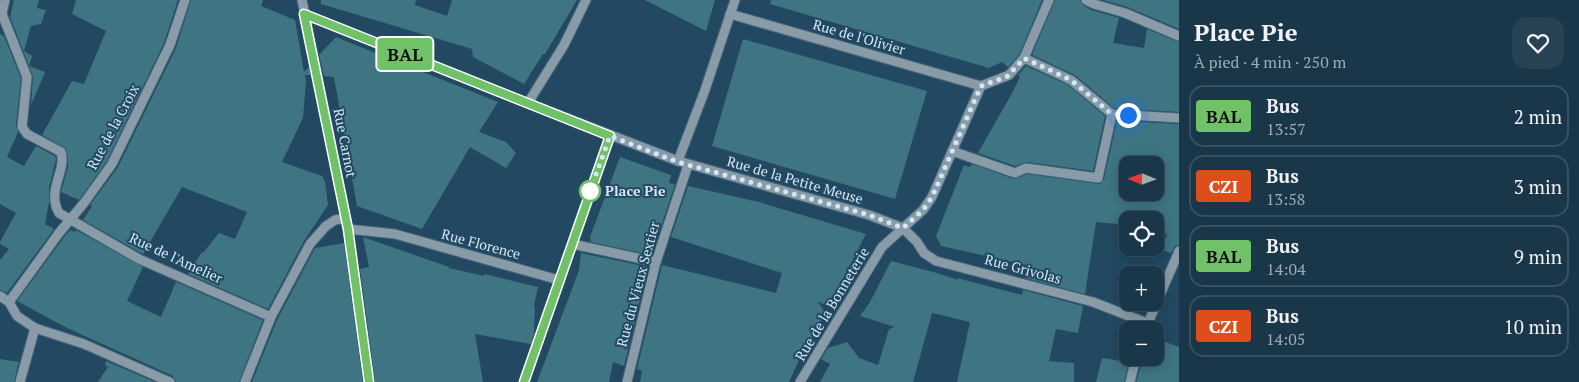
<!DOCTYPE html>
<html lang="fr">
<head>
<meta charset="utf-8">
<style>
  :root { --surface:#1a3749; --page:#274253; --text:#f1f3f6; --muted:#9facb4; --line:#385161 }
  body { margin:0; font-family:"PT Serif",serif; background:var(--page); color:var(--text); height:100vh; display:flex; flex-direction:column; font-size:19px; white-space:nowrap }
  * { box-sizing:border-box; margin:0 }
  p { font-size:16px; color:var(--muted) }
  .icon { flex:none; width:28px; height:28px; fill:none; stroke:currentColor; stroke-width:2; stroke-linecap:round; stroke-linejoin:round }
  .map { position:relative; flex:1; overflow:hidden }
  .details { display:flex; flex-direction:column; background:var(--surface); width:400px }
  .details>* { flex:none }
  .badge { padding:0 10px; border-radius:4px; font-size:18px; line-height:32px }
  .needle { width:32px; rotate:271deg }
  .fabs { position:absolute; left:1119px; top:156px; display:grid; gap:10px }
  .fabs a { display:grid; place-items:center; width:45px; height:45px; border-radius:10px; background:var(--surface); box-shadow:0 2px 12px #0003,0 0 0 1px var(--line); font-size:25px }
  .you { position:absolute; width:25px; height:25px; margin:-12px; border:4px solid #fff; border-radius:50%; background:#1a73e8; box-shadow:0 0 0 8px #1a73e833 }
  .map>.badge { position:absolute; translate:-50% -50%; box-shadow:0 0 0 2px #fff }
  .round { display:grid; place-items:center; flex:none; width:52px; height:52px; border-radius:15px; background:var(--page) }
  .overview { display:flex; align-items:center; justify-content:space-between; height:85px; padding:0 15px }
  h1 { font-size:24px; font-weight:600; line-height:38px }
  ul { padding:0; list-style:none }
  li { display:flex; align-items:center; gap:15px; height:62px; margin:0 10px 8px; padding:0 5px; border:2px solid var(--line); border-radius:15px }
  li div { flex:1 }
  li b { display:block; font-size:19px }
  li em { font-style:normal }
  li .badge { min-width:55px; font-weight:700; text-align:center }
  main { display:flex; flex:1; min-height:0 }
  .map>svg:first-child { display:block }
  .building { fill:#3f7482; fill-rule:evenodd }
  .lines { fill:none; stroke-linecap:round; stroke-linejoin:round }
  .minor-casing { stroke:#42667c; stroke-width:11 }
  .minor { stroke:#899ba7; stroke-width:9 }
  .line-casing { stroke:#fff; stroke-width:11 }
  .line { stroke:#70c167; stroke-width:8 }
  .walk { stroke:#d3e8f7; stroke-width:5; stroke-dasharray:0 9 }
  .stop-dot { fill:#fff; stroke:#70c167; stroke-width:2.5 }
  .labels { text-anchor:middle; stroke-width:4; stroke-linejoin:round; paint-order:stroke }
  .street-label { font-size:14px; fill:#d3e8f7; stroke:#224961 }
  .stop-label { font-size:14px; font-weight:bold; fill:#d3e8f7; stroke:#224961; text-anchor:start }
</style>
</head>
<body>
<main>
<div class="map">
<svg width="1179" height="382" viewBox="0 0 1179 382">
  <rect width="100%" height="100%" fill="#224961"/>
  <!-- building -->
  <g class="building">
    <path d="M14,0H39L37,8L46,10L41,24L31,26L24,51L32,56L29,66L10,17Z"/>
    <path d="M76,0H178L164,43L107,161L79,200L61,192L68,167V158L66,149L42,135L72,81L84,84L106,31L72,14Z"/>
    <path d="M191,0H263L261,6L295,20L304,72L309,67L311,75H305L306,81L303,118L282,162L322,176L325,181L328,205L304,241L268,309L188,274L202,252L203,253L219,233L235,239L247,212L182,187L143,254L83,220L92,206L90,205L118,167L176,48Z"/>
    <path d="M321,0H416L415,5L447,16L452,0H577L545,54H543L524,84L473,57L472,49L321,4Z"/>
    <path d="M645,0H715L706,31Z"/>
    <path d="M771,0H1042L1019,55L1008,67L1002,62L989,68L770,4Z"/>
    <path d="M1055,0H1080L1083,5L1091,10L1119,18L1113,43L1144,48L1147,29L1179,42V112L1114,108L1075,75L1032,55Z"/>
    <path d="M1103,0H1179V29L1127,7Z"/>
    <path d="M0,34L4,36L21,78L16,126L18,132L7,157L24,166L36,146L55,156L56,159L49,188V202L45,224L54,229L7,293L0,290V260L9,249L0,244V242L16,213L0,204Z"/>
    <path d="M336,37L498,102L479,132L506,142L516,153L506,168L470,147L422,229L357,206L334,77L324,76L319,55Z"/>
    <path d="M743,39L927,91L895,199L712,146Z"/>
    <path d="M29,66L45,72L31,105L33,77Z"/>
    <path d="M1026,66L1068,85L1105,116L1093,171L1027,162L1015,166L978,153L1011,95L1020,77L1018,75Z"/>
    <path d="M1117,121L1179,124V245L1175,246L1171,253L1162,250L1167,234L1155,230V220H1128V225L1096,222L1085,294L1025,278L1027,265L941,246L936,236L964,165L970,167L972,164L1014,179L1027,174L1100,184L1104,179ZM1128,165H1155V192H1128Z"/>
    <path d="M620,157L671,175L669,183L675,184L659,233L654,231L647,254L591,242L590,237Z"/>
    <path d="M688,186L759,202L866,234L829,306L818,302L825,312L805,353L803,351L789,382H640L642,371L637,369L662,265L776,293L782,273L671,237Z"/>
    <path d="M70,230L75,232L76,230L143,267L127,301L161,317L176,282L263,320L239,382H176L173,376L67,328L17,301L64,237Z"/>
    <path d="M363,237L449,267V268L484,276L485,274L538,287L534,306L535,307L534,333L531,344L475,334L483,382H375L360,269L369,267Z"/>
    <path d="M344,243L363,382H252L277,320L315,248Z"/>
    <path d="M581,253L648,267L624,366L613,362L609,382H537L579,270Z"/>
    <path d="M891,261L937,273L958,280L957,278L1022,295L1023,290L1083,306L1078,333L1056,329L1049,361L1074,363V382H957L970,322L932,313L913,382H820L830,364L821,359L828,348L847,342L859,358L878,365L889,329L895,327L860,316L870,302Z"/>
    <path d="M1155,338L1179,347V382H1136L1142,362L1155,365Z"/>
    <path d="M1102,358L1129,362L1124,382H1096Z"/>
    <path d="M0,359L19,362L14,382H0Z"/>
    <path d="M106,361L155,382H98L108,367L105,365Z"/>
  </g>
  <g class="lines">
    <defs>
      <g id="minor">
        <path d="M5,0L2,14L27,77L22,127L27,134L61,152C67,171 46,190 59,213L139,259L271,317"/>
        <path d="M302,0L348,229L369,382"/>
        <path d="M1086,0L1094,4L1125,13L1179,36"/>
        <path d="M304,14L507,95L678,161L869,215L903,228L917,242L924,253L936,261L1093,302L1147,323"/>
        <path d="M730,14L981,86"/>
        <path d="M1024,58L1071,80L1112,114L1179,118"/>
        <path d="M528,103L564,45L586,0"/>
        <path d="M952,151L1015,173L1026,168L1098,178L1112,114"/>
        <path d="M678,161L705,90L735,0"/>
        <path d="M348,229L395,234L559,280"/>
        <path d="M572,244L656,262"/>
        <path d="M0,296L9,302L17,316L35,328L84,344L170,382"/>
        <path d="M9,302L59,233L84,203L112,164L170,45L185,0"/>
        <path d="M1145,330L1179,251"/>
        <path d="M20,382L35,328"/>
        <path d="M245,382L271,317L310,244L326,226L335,220L346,218"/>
        <path d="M524,382L610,136"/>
        <path d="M627,382L656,262L688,165"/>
        <path d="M800,382L882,247L923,210L932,197L981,86L1009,75L1024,58L1049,0"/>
        <path d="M1130,382L1136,358"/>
      </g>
    </defs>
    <!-- minor casing -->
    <use href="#minor" class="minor-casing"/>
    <!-- minor -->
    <use href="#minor" class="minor"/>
  </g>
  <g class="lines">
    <defs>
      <path id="line" d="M369,382L348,229L304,14L610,136L524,382"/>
    </defs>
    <!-- line casing -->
    <use href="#line" class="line-casing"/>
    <!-- line -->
    <use href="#line" class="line"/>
    <!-- walk -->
    <path class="walk" d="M590,191L610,136L678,162L869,215L903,228L923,210L932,197L981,86L1008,76L1024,58L1071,80L1112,114L1128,115"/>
  </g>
  <!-- markers -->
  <circle class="stop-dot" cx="590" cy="191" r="10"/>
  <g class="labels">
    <!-- street labels -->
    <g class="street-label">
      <text transform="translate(859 37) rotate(16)" y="5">Rue de l'Olivier</text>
      <text transform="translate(113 127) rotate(-62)" y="5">Rue de la Croix</text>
      <text transform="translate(345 143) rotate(79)" y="5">Rue Carnot</text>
      <text transform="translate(795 180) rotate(16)" y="5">Rue de la Petite Meuse</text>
      <text transform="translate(481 244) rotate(15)" y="5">Rue Florence</text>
      <text transform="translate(176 258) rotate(25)" y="5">Rue de l'Amelier</text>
      <text transform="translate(1023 269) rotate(15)" y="5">Rue Grivolas</text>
      <text transform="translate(638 284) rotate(-75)" y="5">Rue du Vieux Sextier</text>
      <text transform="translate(832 304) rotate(-59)" y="5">Rue de la Bonneterie</text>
    </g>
    <!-- stop labels -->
    <g class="stop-label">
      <text x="605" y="196">Place Pie</text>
    </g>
  </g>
</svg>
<div class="fabs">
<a><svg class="needle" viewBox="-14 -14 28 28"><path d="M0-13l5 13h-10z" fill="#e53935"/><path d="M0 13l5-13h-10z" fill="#9facb4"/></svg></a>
<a><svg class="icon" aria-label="locate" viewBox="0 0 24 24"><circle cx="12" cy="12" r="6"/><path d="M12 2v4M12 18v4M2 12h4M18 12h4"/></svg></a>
<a>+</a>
<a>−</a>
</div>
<div class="you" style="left:1128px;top:115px"></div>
<b class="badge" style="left:405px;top:54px;background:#70c167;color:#111">BAL</b>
</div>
<section class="details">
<div class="overview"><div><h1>Place Pie</h1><p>À pied · 4 min · 250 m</p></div><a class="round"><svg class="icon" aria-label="heart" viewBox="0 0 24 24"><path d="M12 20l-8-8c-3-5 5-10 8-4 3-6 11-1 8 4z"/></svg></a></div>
<ul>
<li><span class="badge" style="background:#70c167;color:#111">BAL</span><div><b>Bus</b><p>13:57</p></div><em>2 min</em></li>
<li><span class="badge" style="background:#de4e1a;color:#fff">CZI</span><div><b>Bus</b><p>13:58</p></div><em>3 min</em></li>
<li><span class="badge" style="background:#70c167;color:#111">BAL</span><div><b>Bus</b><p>14:04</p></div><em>9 min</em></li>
<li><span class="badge" style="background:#de4e1a;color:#fff">CZI</span><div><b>Bus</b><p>14:05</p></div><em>10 min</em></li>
</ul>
</section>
</main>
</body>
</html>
